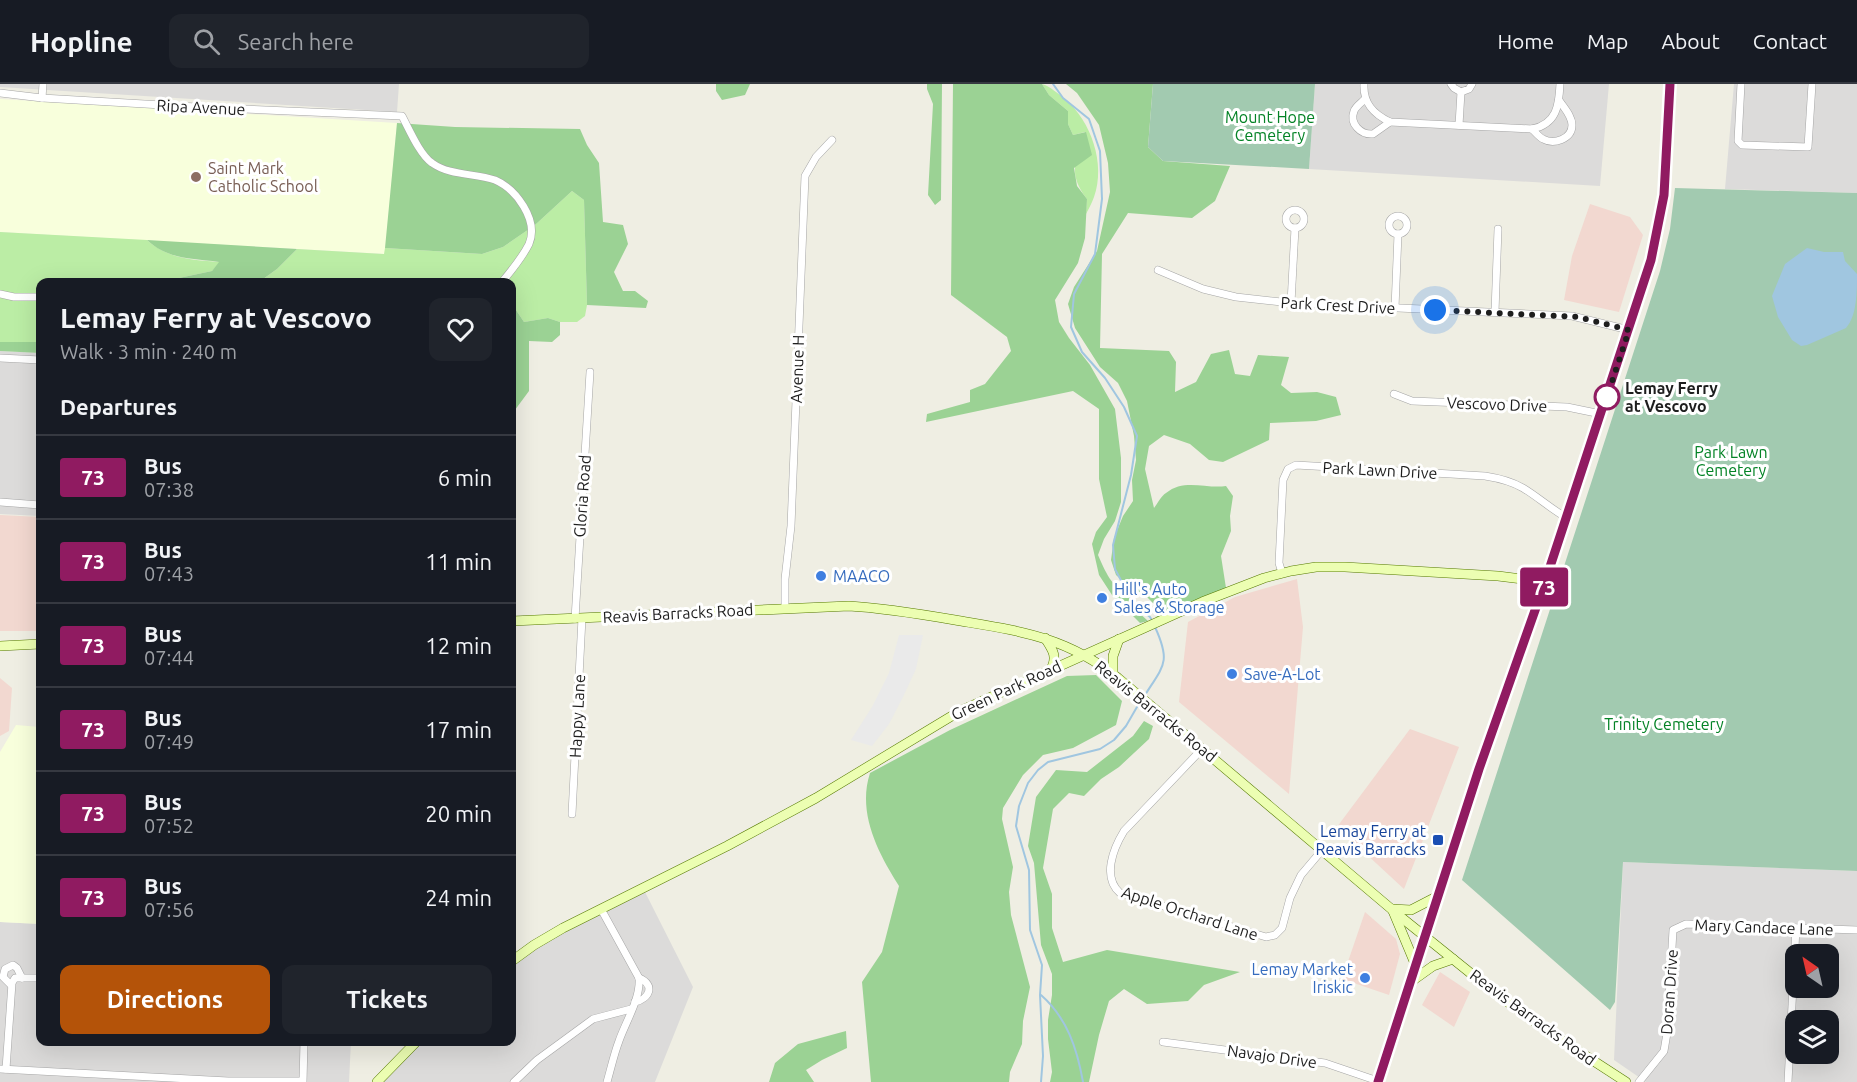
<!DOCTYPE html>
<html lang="en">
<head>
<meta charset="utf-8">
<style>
  :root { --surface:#171b24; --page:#20242c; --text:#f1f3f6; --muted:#9ea1a6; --line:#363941; --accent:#b45309 }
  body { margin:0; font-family:Ubuntu,sans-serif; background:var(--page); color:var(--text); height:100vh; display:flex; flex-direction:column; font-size:22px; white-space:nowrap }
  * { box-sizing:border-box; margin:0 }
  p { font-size:20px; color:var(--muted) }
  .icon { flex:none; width:33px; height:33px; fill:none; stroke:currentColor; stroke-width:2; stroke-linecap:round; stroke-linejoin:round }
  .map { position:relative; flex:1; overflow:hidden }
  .side { position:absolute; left:36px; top:194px; width:480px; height:768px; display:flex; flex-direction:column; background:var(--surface); border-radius:12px; box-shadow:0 6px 24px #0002 }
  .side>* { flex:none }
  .badge { padding:0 12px; border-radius:4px; font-size:21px; line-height:39px }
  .needle { width:39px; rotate:326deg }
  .fabs { position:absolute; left:1785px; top:860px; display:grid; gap:12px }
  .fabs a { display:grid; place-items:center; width:54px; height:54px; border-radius:12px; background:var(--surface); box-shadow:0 6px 24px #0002; font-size:30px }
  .you { position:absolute; width:30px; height:30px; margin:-15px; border:4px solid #fff; border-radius:50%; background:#1a73e8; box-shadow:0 0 0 9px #1a73e833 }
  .map>.badge { position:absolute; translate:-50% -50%; box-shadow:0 0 0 3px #fff }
  h2 { padding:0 24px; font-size:22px; line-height:54px }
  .round { display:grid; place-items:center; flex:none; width:63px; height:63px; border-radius:12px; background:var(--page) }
  .overview { display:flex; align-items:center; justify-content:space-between; height:102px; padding:0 24px }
  h1 { font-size:28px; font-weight:600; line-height:45px }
  .button { display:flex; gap:12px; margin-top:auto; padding:12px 24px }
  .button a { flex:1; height:69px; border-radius:12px; background:var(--accent); color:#fff; font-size:24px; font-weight:600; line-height:69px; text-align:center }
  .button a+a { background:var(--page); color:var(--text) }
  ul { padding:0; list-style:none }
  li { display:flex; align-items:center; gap:18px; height:84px; padding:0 24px; border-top:2px solid var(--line) }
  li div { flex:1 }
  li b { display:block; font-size:22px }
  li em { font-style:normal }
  li .badge { min-width:66px; font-weight:700; text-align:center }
  header { display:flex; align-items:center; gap:36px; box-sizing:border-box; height:84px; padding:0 30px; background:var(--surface); border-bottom:2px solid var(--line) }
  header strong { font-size:28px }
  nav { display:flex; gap:33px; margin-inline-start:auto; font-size:21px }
  .search { width:420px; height:54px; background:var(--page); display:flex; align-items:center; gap:15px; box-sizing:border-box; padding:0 21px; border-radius:12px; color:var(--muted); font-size:22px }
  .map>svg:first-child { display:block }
  .residential { fill:#dcdbda; fill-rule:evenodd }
  .commercial { fill:#f2d8d0 }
  .education { fill:#f8ffdc }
  .grass { fill:#bbeda5 }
  .forest { fill:#9bd294 }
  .cemetery { fill:#a2cab0 }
  .parking { fill:#eaeaea }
  .water { fill:#a0c6e0 }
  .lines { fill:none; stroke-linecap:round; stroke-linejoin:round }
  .stream { stroke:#a0c6e0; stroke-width:2 }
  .street-casing { stroke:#a5a5a5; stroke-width:8 }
  .secondary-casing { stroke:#557900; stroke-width:10 }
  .street { stroke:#fff; stroke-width:7 }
  .secondary { stroke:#ecfeb2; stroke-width:9 }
  .line-casing { stroke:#fff; stroke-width:14 }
  .line { stroke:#901b61; stroke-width:9 }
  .walk { stroke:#1e1e1e; stroke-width:6; stroke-dasharray:0 10.8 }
  .education-dot { fill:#8d6e63; stroke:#fff; stroke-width:2 }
  .stop-dot { fill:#fff; stroke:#901b61; stroke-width:3 }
  .shop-dot { fill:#3f7fe0; stroke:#fff; stroke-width:2 }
  .transit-dot { fill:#1a4fb4; stroke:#fff; stroke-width:2 }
  .labels { text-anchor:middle; stroke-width:6; stroke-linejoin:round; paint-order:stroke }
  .street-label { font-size:16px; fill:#1e1e1e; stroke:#fff }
  .park-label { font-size:16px; fill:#048326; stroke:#fff }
  .education-label { font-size:16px; fill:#785e54; stroke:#fff; text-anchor:start }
  .stop-label { font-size:16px; font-weight:bold; fill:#1e1e1e; stroke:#fff; text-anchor:start }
  .shop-label { font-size:16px; fill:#366cbe; stroke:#fff; text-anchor:start }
  .transit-label { font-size:16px; fill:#164399; stroke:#fff; text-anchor:end }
</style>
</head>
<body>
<header>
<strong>Hopline</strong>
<div class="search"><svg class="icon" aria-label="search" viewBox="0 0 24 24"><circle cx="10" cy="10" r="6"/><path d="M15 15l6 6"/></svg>Search here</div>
<nav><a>Home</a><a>Map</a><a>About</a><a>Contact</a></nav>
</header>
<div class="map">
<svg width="1857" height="998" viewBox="0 0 1857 998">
  <rect width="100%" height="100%" fill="#efeee3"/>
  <!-- residential -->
  <g class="residential">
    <path d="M0,0H399L397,28L0,3Z"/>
    <path d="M1315,0H1609L1600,102L1309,85Z"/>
    <path d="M1734,0H1857V109L1725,105Z"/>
    <path d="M0,267L40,269V432L0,430Z"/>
    <path d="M1623,778L1857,787V998H1646L1614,976ZM1796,870H1828V903H1796ZM1796,936H1828V969H1796Z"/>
    <path d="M645,808L693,903L655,998H383L400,978L423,957H512V883L551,854Z"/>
    <path d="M0,838L40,840V957H351L349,998H0Z"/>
  </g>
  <!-- commercial -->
  <g class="commercial">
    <path d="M1590,120L1630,133L1643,151L1619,228L1564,216L1572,172Z"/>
    <path d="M0,431L40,433V547H0Z"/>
    <path d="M1297,495L1303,543L1289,710L1179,618L1188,538L1235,513Z"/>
    <path d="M0,594L12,604L9,647L0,652Z"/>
    <path d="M1410,645L1459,663L1404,805L1337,743Z"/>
    <path d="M1365,828L1396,855L1400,870L1389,911L1342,895Z"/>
    <path d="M1440,888L1470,908L1454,943L1422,921Z"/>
  </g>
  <!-- education -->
  <g class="education">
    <path d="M0,15L397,39L385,170L0,148Z"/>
    <path d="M16,641L40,643V840L0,838V668Z"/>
  </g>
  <!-- grass -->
  <g class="grass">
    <path d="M1042,0C1050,2 1058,10 1065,15C1091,37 1106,80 1094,113C1092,119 1089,124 1086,130L1087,115C1067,89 1076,76 1085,48L1073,51L1068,40V27L1049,11Z"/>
    <path d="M572,107L584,116L587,221L585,232L577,238H560L548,234L524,238L512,220V198H259L277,185L297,165L384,170L385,164L482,170L503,163L535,141Z"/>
    <path d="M0,148L147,156C168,175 193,176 220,178L212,187L160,198H40V258H0Z"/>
  </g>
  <!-- forest -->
  <g class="forest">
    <path d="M716,0H750L745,11L722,16L716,7Z"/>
    <path d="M927,0H942L941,116L935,121L928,111L933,20L927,5Z"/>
    <path d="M953,0H1042L1049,11L1068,27V40L1073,51L1086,48L1092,71L1074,84L1077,102L1087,115L1085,154L1078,179L1055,216L1059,238L1069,254L1090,281L1115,325L1121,374V418L1115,437L1104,455L1098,471C1105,487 1112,504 1129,511L1136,526L1148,537L1140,539L1112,511L1099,491L1092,460L1096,448L1107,433L1099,395V325L1073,307L926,338L927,330L970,318V306L985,300L1011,267L1007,253L951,211Z"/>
    <path d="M1066,0H1153L1148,63L1163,77L1230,82L1215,117L1192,134L1128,129L1102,170L1100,264L1169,267L1176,278L1175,308L1196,298L1211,270L1229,266L1235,290L1250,292L1258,271L1289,273L1281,301L1291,309L1317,308L1336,313L1341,331L1316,337L1270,339L1269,356L1223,378L1209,376L1190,360L1164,351L1149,362L1145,385L1154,424C1158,419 1161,412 1166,409C1184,394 1206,405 1226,402L1233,412L1230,432L1231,447L1221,472L1226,504L1157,534L1154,520L1147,513L1137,510L1116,491L1111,476L1114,454L1123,432L1133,417L1132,396L1136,376L1134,352L1127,317L1118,299L1100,283L1075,244L1068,220L1074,203L1097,167L1110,108L1108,79L1099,41L1077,9Z"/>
    <path d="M397,39L455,43L580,45L587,61L599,79L603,138L623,141L628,160L614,188L623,207H635L648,217L646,224L587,221L584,116L572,107L535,141L503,163L482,170L385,164Z"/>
    <path d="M147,156L297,165L277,185L259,198H160L212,187L219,178C193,174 168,176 147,156Z"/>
    <path d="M512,220L524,238L548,234L560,238V251L552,258L529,257V307L512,330Z"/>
    <path d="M0,258H40V269L0,267Z"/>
    <path d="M1096,591L1122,617L1116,641L1073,664L1043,671L1023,691L1003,724L1002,735L1013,783L1009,808L1011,831L1030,903L1023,937L1022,960L1010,988L1009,998H871L862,898L882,868L899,802C878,769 857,729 870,689L950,646L1067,592Z"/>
    <path d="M1144,637L1153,642L1149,655L1119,683L1101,695L1084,712L1069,709L1053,725L1043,784L1052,810V844L1063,878L1107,866L1240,888L1204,901L1188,917L1147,920L1124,905L1109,917L1099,951L1089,998H1050L1052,988L1048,955V936L1052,911V890L1041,861L1034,779L1028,762L1036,713L1056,686L1087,688L1133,652Z"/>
    <path d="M846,947L847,964L822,976L806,986L814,998H769L775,979L798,960Z"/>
  </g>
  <!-- cemetery -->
  <g class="cemetery">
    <path d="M1153,0H1315L1309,85L1163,77L1148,63Z"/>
    <path d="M1675,104L1857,109V787L1623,778L1615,918L1610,926L1462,796L1660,187L1670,145Z"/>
  </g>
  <!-- parking -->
  <path class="parking" d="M899,551H923L916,585L903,613L889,640L872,662L851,656L872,623L889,589Z"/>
  <!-- water -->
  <path class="water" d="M1807,164L1824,168H1843L1845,177L1857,190C1857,208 1857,232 1846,244L1807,261L1801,262L1792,256L1778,233L1772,212L1785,180Z"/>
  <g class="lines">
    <!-- stream -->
    <g class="stream">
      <path d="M1053,0L1063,14L1089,35L1100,67L1102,115L1095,170L1074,210L1071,243L1082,268L1105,294L1124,323L1137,352L1131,391L1113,461L1115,485L1133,519L1150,533L1153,538"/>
      <path d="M1145,611C1164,581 1171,578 1155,543"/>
      <path d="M1041,911C1067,934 1077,964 1083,998"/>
      <path d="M1041,998L1043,972L1040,911L1042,881L1030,846L1029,786L1016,742L1019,722L1028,699L1038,686L1048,678L1100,665L1114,656L1126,642L1141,616"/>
    </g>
    <defs>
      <g id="street">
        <path d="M1364,0C1363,19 1373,30 1390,38L1532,45C1557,40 1559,21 1560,0"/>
        <path d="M1451,0L1454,4L1461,8L1469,5L1472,0"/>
        <path d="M1741,0L1738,57L1742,61L1808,63L1812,0"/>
        <path d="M0,9L42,14L196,23L402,32C409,45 420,71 432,79C450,92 475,89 495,96C516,105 539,136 529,160C522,174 512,186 502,198"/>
        <path d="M42,14L43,0"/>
        <path d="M1365,15C1361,19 1356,22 1354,27C1349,40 1361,51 1373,50L1390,38"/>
        <path d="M1459,41L1461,8"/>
        <path d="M1532,45C1535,48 1539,53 1543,55C1554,61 1572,55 1572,41C1572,32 1564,24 1559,16"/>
        <circle cx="1295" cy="135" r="9"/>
        <circle cx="1398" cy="141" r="9"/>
        <path d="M1158,186L1203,205L1236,213L1291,219L1572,232L1629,246"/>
        <path d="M0,210L14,213H40"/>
        <path d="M1291,219L1295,144"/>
        <path d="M1395,224L1398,150"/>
        <path d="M1495,228L1498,145"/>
        <path d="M0,274L40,276"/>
        <path d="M1394,310L1412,317L1567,323L1601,330"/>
        <path d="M0,418L40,421"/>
        <path d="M1282,489L1279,479L1283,396L1288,385L1296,381L1485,392C1498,394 1511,397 1523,404C1538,413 1551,425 1567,434"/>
        <path d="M785,524V495L791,442L805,92L816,73L832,56"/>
        <path d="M575,535L590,288"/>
        <path d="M1202,665L1124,747C1113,765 1102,793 1120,809L1266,853L1275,851L1282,844L1290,814L1301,791L1323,765"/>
        <path d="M572,730L582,534"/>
        <path d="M601,825L639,894C641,914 625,939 619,957C614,970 611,984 607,998"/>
        <path d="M11,901L3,893L5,885L13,881L17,884L22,894"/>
        <path d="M635,918C649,915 656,901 639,894"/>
        <path d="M1163,958L1325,979L1378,997"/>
        <path d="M0,985L228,997H301"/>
        <path d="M6,985L12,899L15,894H40"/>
        <path d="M303,998L304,957"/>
        <path d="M514,998L537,976L593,935L631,925"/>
        <path d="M1639,998L1664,967L1667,949L1673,846L1686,840L1857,846"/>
        <path d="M1788,998L1796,844"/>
      </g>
      <g id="secondary">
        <path d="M512,537L849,522C885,524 920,530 955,536C1019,547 1065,552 1118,594L1402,834L1494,908L1546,946L1626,998"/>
        <path d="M1045,554C1052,565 1058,572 1051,585"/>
        <path d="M0,562L40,560"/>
        <path d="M1113,590V572L1119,555"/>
        <path d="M1392,825L1411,826L1438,812"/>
        <path d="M1393,827L1416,882"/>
        <path d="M512,877L534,861L563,844L727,762L816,714L960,627L1202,518L1264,494L1291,487L1316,483H1345L1498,492L1545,498"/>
        <path d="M1412,897L1433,882L1453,875"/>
        <path d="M377,998L417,957"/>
        <path d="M1378,998L1479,685L1545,498L1651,176L1664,111L1670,0"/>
      </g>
    </defs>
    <!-- street casing -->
    <use href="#street" class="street-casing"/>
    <!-- secondary casing -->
    <use href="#secondary" class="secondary-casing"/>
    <!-- street -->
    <use href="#street" class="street"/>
    <!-- secondary -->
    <use href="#secondary" class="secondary"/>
  </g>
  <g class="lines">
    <defs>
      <path id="line" d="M1378,998L1479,685L1545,498L1651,176L1664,111L1670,0"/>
    </defs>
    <!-- line casing -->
    <use href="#line" class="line-casing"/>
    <!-- line -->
    <use href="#line" class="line"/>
    <!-- walk -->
    <path class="walk" d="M1435,226L1578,233L1629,246L1607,313"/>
  </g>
  <!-- markers -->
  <circle class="education-dot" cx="196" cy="93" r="6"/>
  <circle class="stop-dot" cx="1607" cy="313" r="12"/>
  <g class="shop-dot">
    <circle cx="821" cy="492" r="6"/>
    <circle cx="1102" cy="514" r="6"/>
    <circle cx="1232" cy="590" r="6"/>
    <circle cx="1365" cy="894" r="6"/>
  </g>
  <rect class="transit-dot" x="1432" y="750" width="12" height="12" rx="3"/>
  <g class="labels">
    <!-- street labels -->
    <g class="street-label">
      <text transform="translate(201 23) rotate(3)" y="6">Ripa Avenue</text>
      <text transform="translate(1338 221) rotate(3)" y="6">Park Crest Drive</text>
      <text transform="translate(797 285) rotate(-88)" y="6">Avenue H</text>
      <text transform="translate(1497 320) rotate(2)" y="6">Vescovo Drive</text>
      <text transform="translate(1380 386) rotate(3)" y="6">Park Lawn Drive</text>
      <text transform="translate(582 412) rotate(-86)" y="6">Gloria Road</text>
      <text transform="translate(678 529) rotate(-3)" y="6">Reavis Barracks Road</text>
      <text transform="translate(1006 606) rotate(-25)" y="6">Green Park Road</text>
      <text transform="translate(1156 627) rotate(39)" y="6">Reavis Barracks Road</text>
      <text transform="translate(577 632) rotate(-87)" y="6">Happy Lane</text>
      <text transform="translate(1190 829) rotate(18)" y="6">Apple Orchard Lane</text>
      <text transform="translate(1764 843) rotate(2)" y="6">Mary Candace Lane</text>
      <text transform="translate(1669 908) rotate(-86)" y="6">Doran Drive</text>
      <text transform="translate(1533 933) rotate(36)" y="6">Reavis Barracks Road</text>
      <text transform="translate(1272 972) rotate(8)" y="6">Navajo Drive</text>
    </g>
    <!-- park labels -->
    <g class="park-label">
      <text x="1270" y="39">Mount Hope<tspan x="1270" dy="18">Cemetery</tspan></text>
      <text x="1731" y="374">Park Lawn<tspan x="1731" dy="18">Cemetery</tspan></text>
      <text x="1664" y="646">Trinity Cemetery</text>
    </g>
    <!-- education labels -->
    <g class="education-label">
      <text x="208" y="90">Saint Mark<tspan x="208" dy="18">Catholic School</tspan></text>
    </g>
    <!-- stop labels -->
    <g class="stop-label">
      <text x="1625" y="310">Lemay Ferry<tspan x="1625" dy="18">at Vescovo</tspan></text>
    </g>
    <!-- shop labels -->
    <g class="shop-label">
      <text x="833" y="498">MAACO</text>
      <text x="1114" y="511">Hill's Auto<tspan x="1114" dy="18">Sales &amp; Storage</tspan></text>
      <text x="1244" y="596">Save-A-Lot</text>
      <text x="1353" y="891" text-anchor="end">Lemay Market<tspan x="1353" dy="18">Iriskic</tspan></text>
    </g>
    <!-- transit labels -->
    <g class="transit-label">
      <text x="1426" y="753">Lemay Ferry at<tspan x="1426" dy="18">Reavis Barracks</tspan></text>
    </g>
  </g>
</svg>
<div class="fabs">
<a><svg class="needle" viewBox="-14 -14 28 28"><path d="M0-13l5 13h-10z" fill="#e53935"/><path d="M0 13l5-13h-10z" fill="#9ea1a6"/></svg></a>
<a><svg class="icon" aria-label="layers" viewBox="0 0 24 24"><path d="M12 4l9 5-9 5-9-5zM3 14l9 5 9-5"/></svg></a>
</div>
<div class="you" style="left:1435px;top:226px"></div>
<b class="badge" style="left:1544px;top:503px;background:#901b61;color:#fff">73</b>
<section class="side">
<div class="overview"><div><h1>Lemay Ferry at Vescovo</h1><p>Walk · 3 min · 240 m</p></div><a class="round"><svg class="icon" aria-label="heart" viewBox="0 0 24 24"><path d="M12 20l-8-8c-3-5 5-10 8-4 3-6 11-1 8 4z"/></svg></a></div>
<h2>Departures</h2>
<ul>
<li><span class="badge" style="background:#901b61;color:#fff">73</span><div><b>Bus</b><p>07:38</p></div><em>6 min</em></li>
<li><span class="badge" style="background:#901b61;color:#fff">73</span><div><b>Bus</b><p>07:43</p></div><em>11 min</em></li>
<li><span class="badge" style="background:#901b61;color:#fff">73</span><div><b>Bus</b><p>07:44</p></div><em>12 min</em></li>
<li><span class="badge" style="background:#901b61;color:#fff">73</span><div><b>Bus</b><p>07:49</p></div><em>17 min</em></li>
<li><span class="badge" style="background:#901b61;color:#fff">73</span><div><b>Bus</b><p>07:52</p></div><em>20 min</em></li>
<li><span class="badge" style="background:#901b61;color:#fff">73</span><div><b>Bus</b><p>07:56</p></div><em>24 min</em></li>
</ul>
<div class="button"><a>Directions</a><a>Tickets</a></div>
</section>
</div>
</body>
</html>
